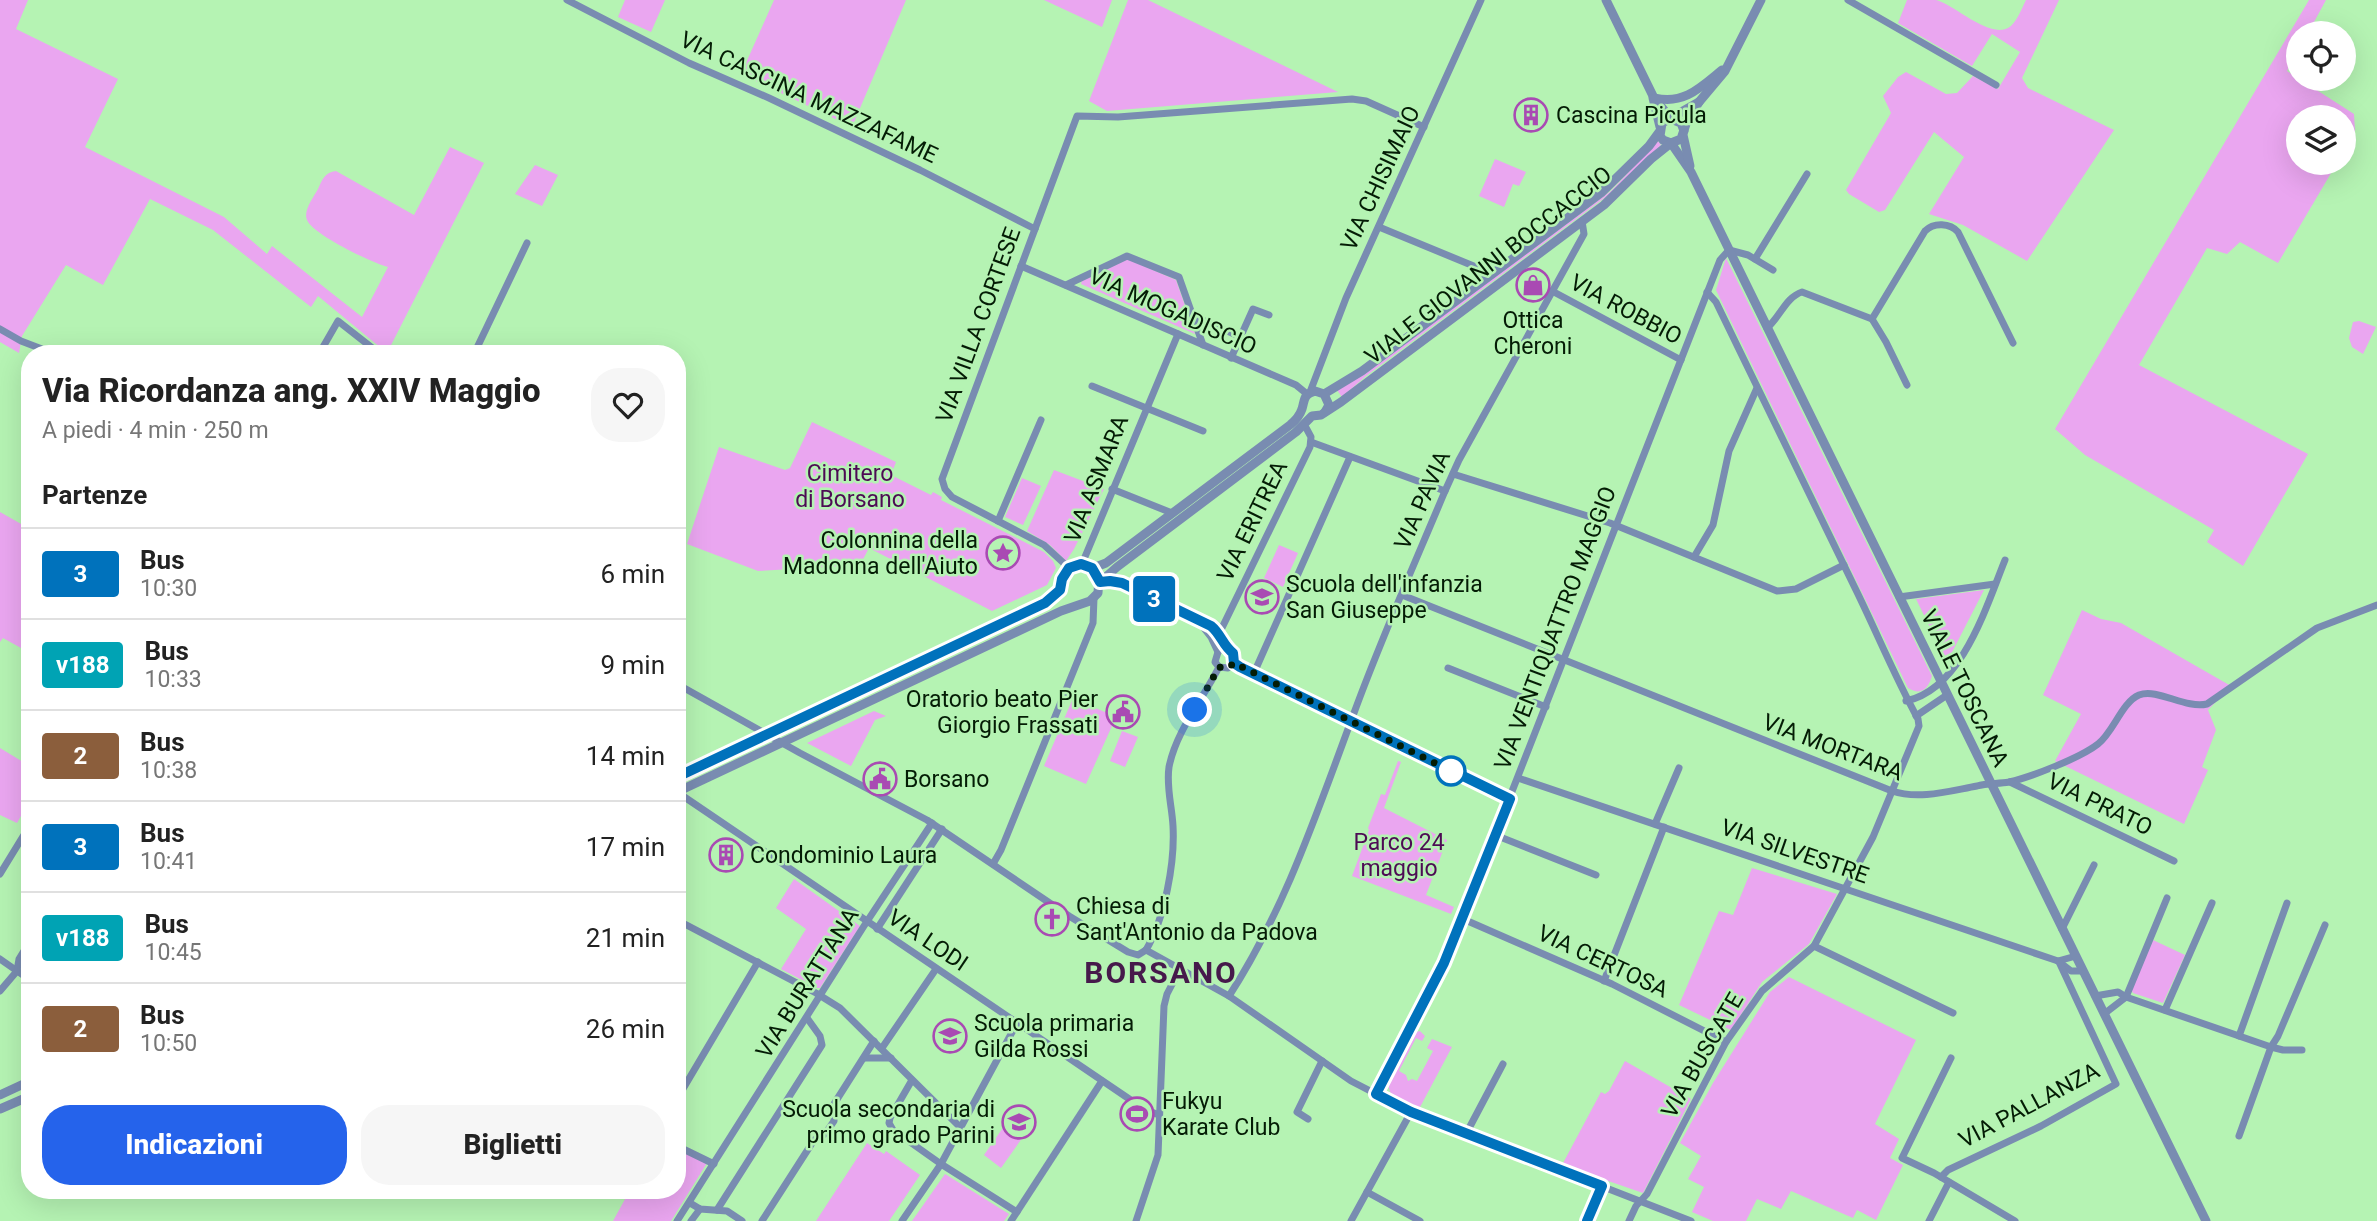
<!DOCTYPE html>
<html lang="it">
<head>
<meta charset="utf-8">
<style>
  :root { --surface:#fff; --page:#f6f6f6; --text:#222; --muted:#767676; --line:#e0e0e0; --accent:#2563eb }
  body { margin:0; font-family:Roboto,sans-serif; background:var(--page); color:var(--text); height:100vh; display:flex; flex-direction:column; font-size:26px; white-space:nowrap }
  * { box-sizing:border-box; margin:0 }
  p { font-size:23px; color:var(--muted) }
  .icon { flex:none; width:38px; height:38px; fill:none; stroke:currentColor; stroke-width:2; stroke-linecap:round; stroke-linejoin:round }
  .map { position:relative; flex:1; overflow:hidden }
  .side { position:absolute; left:21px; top:345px; width:665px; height:854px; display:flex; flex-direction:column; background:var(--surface); border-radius:28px; box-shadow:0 7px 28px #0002 }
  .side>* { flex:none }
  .badge { padding:0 14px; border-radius:5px; font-size:24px; line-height:46px }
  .controls { position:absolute; left:2286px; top:21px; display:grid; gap:14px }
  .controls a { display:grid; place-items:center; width:70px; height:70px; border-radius:50%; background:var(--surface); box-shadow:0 7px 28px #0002; font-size:35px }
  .you { position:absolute; width:35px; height:35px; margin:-18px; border:5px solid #fff; border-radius:50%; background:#1a73e8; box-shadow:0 0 0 10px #1a73e833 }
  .map>.badge { position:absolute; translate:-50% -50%; box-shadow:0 0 0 4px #fff }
  h2 { padding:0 21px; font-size:26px; line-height:63px }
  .round { display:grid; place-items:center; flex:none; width:74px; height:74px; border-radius:28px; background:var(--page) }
  .summary { display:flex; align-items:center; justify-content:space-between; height:119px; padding:0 21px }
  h1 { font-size:33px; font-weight:800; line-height:52px }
  .cta { display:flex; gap:14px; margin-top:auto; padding:14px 21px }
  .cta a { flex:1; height:80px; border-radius:28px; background:var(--accent); color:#fff; font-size:28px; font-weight:800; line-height:80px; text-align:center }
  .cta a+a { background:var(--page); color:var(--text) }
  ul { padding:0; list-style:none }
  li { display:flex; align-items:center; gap:21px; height:91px; padding:0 21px; border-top:2px solid var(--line) }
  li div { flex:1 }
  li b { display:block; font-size:26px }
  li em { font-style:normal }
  li .badge { min-width:77px; font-weight:700; text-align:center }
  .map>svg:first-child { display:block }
  .green { fill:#eaa6f0 }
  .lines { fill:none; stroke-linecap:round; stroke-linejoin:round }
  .minor { stroke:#798cb1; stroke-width:7 }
  .tertiary { stroke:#798cb1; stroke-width:9 }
  .line-casing { stroke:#fff; stroke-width:16 }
  .line { stroke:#0072bc; stroke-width:10 }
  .walk { stroke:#041c05; stroke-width:7; stroke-dasharray:0 12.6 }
  .stop-dot { fill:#fff; stroke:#0072bc; stroke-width:3.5 }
  .labels { text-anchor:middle; stroke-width:5; stroke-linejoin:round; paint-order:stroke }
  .street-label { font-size:23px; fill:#041c05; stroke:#b5f3b3 }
  .poi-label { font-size:23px; fill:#041c05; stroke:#b5f3b3; text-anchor:start }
  .park-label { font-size:23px; fill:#4d0b54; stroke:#b5f3b3 }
  .district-label { font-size:30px; font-weight:bold; letter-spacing:2px; fill:#46194b; stroke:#b5f3b3 }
</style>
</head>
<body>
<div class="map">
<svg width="2377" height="1221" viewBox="0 0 2377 1221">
  <rect width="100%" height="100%" fill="#b5f3b3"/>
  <!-- green -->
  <g class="green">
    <path d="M0,0H28L16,29L118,79L85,147L224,217L267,254L272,246L362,317L388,267C372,263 312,234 307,220C303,211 313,198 318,189C322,180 325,172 336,171L414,215L450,147L484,163L387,353L318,296L311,307L213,230L150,199L103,285L66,265L22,336L19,353L0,342Z"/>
    <path d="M625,0H665L651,32L618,17Z"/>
    <path d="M774,0H906L852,127L741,74Z"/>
    <path d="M1044,0H1112L1102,27Z"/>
    <path d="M1128,0H1148L1338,92L1107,111L1089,101Z"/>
    <path d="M1907,0C1916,0 1928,0 1936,0C1955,5 1988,38 2008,28C2016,24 2022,8 2026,0H2059L2022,78L2028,88L2114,130L2027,261L1963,225L1929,214L1964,157L1934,132L1885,210L1879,212L1849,194L1846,190L1891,113L1883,96L1898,77L1906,72L1946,94L1957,93L1973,76L1998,89L2020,52L1992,34L1972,66L1898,23Z"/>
    <path d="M2309,0H2326L2308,33H2298V51L2287,71L2354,114L2355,131L2343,151V117H2298V163H2337L2278,263L2240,242L2227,254L2207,248L2139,365L2308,454L2243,566L2207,542L2214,530L2085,455L2055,429Z"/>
    <path d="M1658,141L1661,145L1611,193L1366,376L1342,397L1337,390L1364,374L1611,191Z"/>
    <path d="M1495,159L1526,172L1519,186L1513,184L1504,207L1479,196Z"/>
    <path d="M535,165L558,175L542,206L515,194Z"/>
    <path d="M1726,258L1932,676C1928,689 1921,696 1908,688L1716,290Z"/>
    <path d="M1128,259L1176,280L1195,334L1081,284L1082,281Z"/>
    <path d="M2359,321L2376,327L2363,354L2352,347L2349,338L2353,322Z"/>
    <path d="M812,422L896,462L891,475L931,495L933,492L942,497L941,500L1044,552L1053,561L1056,568L1047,585L992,611L869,548L860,565L758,571L687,544L719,447L785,470L790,468Z"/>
    <path d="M1054,470L1104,489L1074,549L1066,561L1050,545L1027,531Z"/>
    <path d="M1022,478L1041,486L1023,525L1005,517Z"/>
    <path d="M0,512L30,529V653L3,638L0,642Z"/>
    <path d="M1279,545L1298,553L1283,587L1264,578Z"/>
    <path d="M1984,590L1947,662L1916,599Z"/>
    <path d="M2082,610L2101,619L2121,623L2231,686L2208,710L2216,730L2202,767L2208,770L2184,824L2055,761L2081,714L2043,695Z"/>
    <path d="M1073,698L1116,717L1086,784L1044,766Z"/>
    <path d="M874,711L886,716L875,720L851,766L807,743Z"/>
    <path d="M1122,731L1138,737L1125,767L1110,761Z"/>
    <path d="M0,748L28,765L30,762V800L17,823L0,815Z"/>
    <path d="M1398,761L1401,762L1384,808L1447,840L1426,895L1454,907L1451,914L1352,876L1369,830L1368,828L1381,794L1385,795Z"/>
    <path d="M1752,868L1837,894L1809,944L1762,982L1731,1030L1679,1005L1719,911L1733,915Z"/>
    <path d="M794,879L860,926L820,988H817L781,969L806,929L776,908Z"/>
    <path d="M2153,940L2185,955L2163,1003L2133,993L2131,989Z"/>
    <path d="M1789,977L1916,1040L1875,1124L1899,1139L1890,1158L1903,1165L1876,1220L1857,1210L1853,1218L1791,1191L1781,1209L1757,1199L1746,1221H1713L1692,1212L1704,1187L1688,1179L1701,1156L1680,1143L1713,1083L1770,992Z"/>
    <path d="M1420,1031L1425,1036L1422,1041L1416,1038L1399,1071L1406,1075L1408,1081L1412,1079L1417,1081L1433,1051L1427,1048L1432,1039L1452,1047L1419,1109L1392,1097L1387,1083L1412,1033Z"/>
    <path d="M1625,1061L1691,1099L1643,1193L1562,1165L1601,1092L1605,1094L1609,1091Z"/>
    <path d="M1007,1122L1025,1134L1001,1168L984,1155Z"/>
    <path d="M867,1143L884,1154L886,1151L920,1175L889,1221H816Z"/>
    <path d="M677,1149L707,1163L671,1221H613L630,1190H677Z"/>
    <path d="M945,1174L1009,1214L1004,1221H912Z"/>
  </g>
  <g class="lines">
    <!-- minor -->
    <g class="minor">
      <path d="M567,0L689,63L769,98L920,170L1035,229"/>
      <path d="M1848,0L1996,85"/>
      <path d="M1379,227L1493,274"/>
      <path d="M1755,259L1807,174"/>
      <path d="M1021,266L1296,385L1307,394"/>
      <path d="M1066,285L1127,256L1179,277L1203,345"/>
      <path d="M1552,291L1681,360"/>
      <path d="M1193,316L1241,337"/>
      <path d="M1872,319L1925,231C1934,222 1950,223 1958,232L2013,343"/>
      <path d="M1767,328C1780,317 1786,297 1802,292L1872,319L1886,342L1907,385"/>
      <path d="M0,329L21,341L55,354"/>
      <path d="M319,354L338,321L380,354"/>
      <path d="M474,354L527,243"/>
      <path d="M1231,358L1253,309L1269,315"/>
      <path d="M1092,386L1203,431"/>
      <path d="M1310,392L1346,298L1481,0"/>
      <path d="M1311,442L1445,491"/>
      <path d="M1453,474L1610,523L1777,591L1796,589L1844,565"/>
      <path d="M1112,489L1172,513"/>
      <path d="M998,521L1041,420"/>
      <path d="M1694,557L1713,525L1729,451L1757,388"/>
      <path d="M1082,564L1178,334"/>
      <path d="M1069,568L1044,545L952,497L945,489L942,479L1077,116L1118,117L1352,99L1366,101L1424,127"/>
      <path d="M1100,582L1110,581L1124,584L1211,627C1221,634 1223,646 1233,653L1234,663"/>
      <path d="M1402,595L1892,791C1919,800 1949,791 1977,786C1987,783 1998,784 2009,782C2031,777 2080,758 2098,744C2113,733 2122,702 2139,695C2158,688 2185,709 2207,704L2317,628L2377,605"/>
      <path d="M1899,597L1995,584"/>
      <path d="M1200,623L1211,637L1218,652"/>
      <path d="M1219,634L1310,447L1311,437L1304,424"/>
      <path d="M1218,652L1215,662L1219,667L1228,668L1234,663"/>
      <path d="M1234,663L1509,799"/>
      <path d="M1448,668L1546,707"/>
      <path d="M1254,673L1350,457"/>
      <path d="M677,684L800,753L927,820L1069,916L1128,952L1138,955L1146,950"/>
      <path d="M1906,701C1962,689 1986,607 2005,560"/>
      <path d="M1916,716L1947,695"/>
      <path d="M1518,778L2058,961L2071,971H2083"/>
      <path d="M2010,782L2174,861"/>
      <path d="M677,792L1144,1109L1159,1115"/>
      <path d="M1655,824L1679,768"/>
      <path d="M1495,835L1596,875"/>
      <path d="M993,864L1001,850L1093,623L1094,598"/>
      <path d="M0,874L30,825"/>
      <path d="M1463,919L1612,984L1726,1042"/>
      <path d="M677,920L816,993L840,1008L961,1128"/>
      <path d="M877,929L942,829"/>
      <path d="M2062,929L2094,865"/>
      <path d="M1814,946L1953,1013"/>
      <path d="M1146,950L1229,996L1351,1081L1411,1112L1691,1221"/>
      <path d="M1146,950C1165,918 1175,862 1173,826C1172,806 1166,787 1169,767C1176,731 1203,699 1219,667"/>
      <path d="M0,959L30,980"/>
      <path d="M2058,961L2076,956"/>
      <path d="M1604,981L1664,827"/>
      <path d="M0,991L17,971L19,959L30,941"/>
      <path d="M1229,996C1285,910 1318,809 1354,713C1381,639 1414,565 1445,491L1459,460L1584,234L1582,221"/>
      <path d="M2095,996L2118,992L2126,997L2271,1047L2283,1050H2302"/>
      <path d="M2165,1010L2212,903"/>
      <path d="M2104,1014L2126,997L2167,898"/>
      <path d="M2239,1036L2287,903"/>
      <path d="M882,1048L936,969"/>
      <path d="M864,1058H891"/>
      <path d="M1951,1058L1902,1158L1934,1173L2015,1221"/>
      <path d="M912,1080L890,1118L889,1123L893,1130L941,1164L1017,1212"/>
      <path d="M1375,1094L1446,960L1720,260L1729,250L1748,255L1773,270"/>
      <path d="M677,1099L758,962"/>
      <path d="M1308,1119L1297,1112L1322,1061"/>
      <path d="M1466,1134L1503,1064"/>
      <path d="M2239,1136L2271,1047L2278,1036L2325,925"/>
      <path d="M677,1146L714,1164"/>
      <path d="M1941,1177L1948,1170L2041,1126L2116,1084L2060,964"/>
      <path d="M1367,1192L1420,1221"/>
      <path d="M690,1203L700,1209L727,1211L742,1221"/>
      <path d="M717,1210L822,1045L820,1036L807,1018"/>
      <path d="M677,1221L864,926L932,823"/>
      <path d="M691,1221L700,1209"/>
      <path d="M762,1221L814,1140L825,1134L834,1121V1104L874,1041"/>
      <path d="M902,1221L941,1164L1017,1023"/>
      <path d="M1011,1221L1102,1081"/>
      <path d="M1136,1221L1158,1155L1164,1006L1167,994L1180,969"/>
      <path d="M1351,1221L1411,1112"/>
      <path d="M1586,1221L1602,1186"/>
      <path d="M1629,1221L1636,1206L1647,1194L1726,1042L1762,991L1814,946L1873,837L1919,726L1918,719C1895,677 1877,633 1856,590C1809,494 1763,398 1716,302L1707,292"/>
      <path d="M1929,1221L1949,1182"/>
    </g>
    <!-- tertiary -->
    <g class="tertiary">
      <path d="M1606,0L1653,96L1671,119L1681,123L1684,131"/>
      <path d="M1653,98L1660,127"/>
      <path d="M1655,98C1684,105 1701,87 1722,70"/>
      <path d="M1699,102L1662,123L1660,136L1663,140L1671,143L1691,172L2206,1221"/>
      <path d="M1683,135L1690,166"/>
      <path d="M1324,394L1362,371L1601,193L1649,146L1660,131"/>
      <path d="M1093,568L1106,563L1290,425C1295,421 1300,415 1302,409C1305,399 1303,395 1315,391L1324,394L1329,405L1325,412"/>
      <path d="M1100,582L1117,567L1296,432L1312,416L1321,415L1341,402L1604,205L1651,159L1671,143L1681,139L1687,121L1699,102L1725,71L1761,0"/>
      <path d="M677,777L1045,603C1051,600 1059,595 1062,588C1064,582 1062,577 1066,572C1076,559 1092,565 1099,577L1098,593L1090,601L1061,611L677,792"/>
      <path d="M0,1095L30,1081"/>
      <path d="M0,1109L30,1096"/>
    </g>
  </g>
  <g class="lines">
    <defs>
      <path id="line" d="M677,777L1045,603L1060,590L1062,579L1069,568L1081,564L1092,568L1100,582L1110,581L1122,583L1211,626C1221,634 1223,646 1233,653L1234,663L1240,667L1510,799L1444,963L1376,1094L1411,1112L1602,1186L1587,1221"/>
    </defs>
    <!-- line casing -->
    <use href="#line" class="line-casing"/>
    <!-- line -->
    <use href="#line" class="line"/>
    <!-- walk -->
    <path class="walk" d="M1195,710L1219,667L1228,668L1234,663L1451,771"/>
  </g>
  <!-- icons -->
  <defs>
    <symbol id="building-ring" viewBox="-11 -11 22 22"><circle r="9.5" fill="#b5f3b3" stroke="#a94ab3" stroke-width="1.5"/><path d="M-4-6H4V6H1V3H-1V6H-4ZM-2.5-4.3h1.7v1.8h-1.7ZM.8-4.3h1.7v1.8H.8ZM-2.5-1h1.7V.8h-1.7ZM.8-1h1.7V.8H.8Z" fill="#a94ab3"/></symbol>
    <symbol id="shop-ring" viewBox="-11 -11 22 22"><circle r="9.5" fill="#b5f3b3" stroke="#a94ab3" stroke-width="1.5"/><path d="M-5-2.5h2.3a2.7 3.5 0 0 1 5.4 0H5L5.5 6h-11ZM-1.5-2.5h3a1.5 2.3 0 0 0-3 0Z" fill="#a94ab3"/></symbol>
    <symbol id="sight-ring" viewBox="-11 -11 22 22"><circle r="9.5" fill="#b5f3b3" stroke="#a94ab3" stroke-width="1.5"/><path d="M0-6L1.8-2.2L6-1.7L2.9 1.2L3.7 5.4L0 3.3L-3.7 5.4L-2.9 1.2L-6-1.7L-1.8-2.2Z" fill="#a94ab3"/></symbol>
    <symbol id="school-ring" viewBox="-11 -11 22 22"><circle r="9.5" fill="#b5f3b3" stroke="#a94ab3" stroke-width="1.5"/><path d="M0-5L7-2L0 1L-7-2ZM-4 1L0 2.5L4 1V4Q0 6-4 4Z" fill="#a94ab3"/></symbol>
    <symbol id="civic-ring" viewBox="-11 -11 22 22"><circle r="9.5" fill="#b5f3b3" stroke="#a94ab3" stroke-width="1.5"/><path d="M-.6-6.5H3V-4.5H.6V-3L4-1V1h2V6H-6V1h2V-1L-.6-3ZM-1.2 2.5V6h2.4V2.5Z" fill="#a94ab3"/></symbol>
    <symbol id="church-ring" viewBox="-11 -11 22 22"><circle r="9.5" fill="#b5f3b3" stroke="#a94ab3" stroke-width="1.5"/><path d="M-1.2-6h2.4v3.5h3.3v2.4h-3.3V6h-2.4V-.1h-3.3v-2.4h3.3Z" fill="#a94ab3"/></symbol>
    <symbol id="stadium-ring" viewBox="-11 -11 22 22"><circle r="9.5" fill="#b5f3b3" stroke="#a94ab3" stroke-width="1.5"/><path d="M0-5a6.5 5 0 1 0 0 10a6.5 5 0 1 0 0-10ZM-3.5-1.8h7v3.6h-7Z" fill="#a94ab3"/></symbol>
  </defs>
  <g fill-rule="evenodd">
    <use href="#building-ring" x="1512" y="96" width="38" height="38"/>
    <use href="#shop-ring" x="1514" y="266" width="38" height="38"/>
    <use href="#sight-ring" x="984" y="534" width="38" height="38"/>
    <use href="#school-ring" x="1243" y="578" width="38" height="38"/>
    <use href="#civic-ring" x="1104" y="693" width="38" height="38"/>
    <use href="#civic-ring" x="861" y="760" width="38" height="38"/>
    <use href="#building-ring" x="707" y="836" width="38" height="38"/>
    <use href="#church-ring" x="1033" y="900" width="38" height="38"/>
    <use href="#school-ring" x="931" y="1017" width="38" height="38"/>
    <use href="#stadium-ring" x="1118" y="1095" width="38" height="38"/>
    <use href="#school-ring" x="1000" y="1103" width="38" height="38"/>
  </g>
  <!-- markers -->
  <circle class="stop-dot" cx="1451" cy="771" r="14"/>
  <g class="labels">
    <!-- street labels -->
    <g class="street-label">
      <text transform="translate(809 97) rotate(25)" y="8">VIA CASCINA MAZZAFAME</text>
      <text transform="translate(1380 178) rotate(-65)" y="8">VIA CHISIMAIO</text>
      <text transform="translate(1488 265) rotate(-38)" y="8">VIALE GIOVANNI BOCCACCIO</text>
      <text transform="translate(1626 309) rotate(28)" y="8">VIA ROBBIO</text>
      <text transform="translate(1173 311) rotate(24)" y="8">VIA MOGADISCIO</text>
      <text transform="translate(978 325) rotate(-70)" y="8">VIA VILLA CORTESE</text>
      <text transform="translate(1096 479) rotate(-68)" y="8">VIA ASMARA</text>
      <text transform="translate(1422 500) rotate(-66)" y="8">VIA PAVIA</text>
      <text transform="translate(1252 521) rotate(-64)" y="8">VIA ERITREA</text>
      <text transform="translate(1555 628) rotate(-69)" y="8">VIA VENTIQUATTRO MAGGIO</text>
      <text transform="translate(1965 688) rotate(64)" y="8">VIALE TOSCANA</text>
      <text transform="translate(1833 747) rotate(21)" y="8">VIA MORTARA</text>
      <text transform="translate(2100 804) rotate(26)" y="8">VIA PRATO</text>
      <text transform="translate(1795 851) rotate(19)" y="8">VIA SILVESTRE</text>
      <text transform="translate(928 940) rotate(34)" y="8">VIA LODI</text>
      <text transform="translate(1603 961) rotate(25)" y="8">VIA CERTOSA</text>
      <text transform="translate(807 983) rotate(-58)" y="8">VIA BURATTANA</text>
      <text transform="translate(1702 1055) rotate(-60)" y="8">VIA BUSCATE</text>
      <text transform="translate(2029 1105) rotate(-28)" y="8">VIA PALLANZA</text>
    </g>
    <!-- poi labels -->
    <g class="poi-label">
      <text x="1556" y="123">Cascina Picula</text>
      <text x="1533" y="328" text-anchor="middle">Ottica<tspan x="1533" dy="26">Cheroni</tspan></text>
      <text x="978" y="548" text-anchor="end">Colonnina della<tspan x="978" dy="26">Madonna dell'Aiuto</tspan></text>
      <text x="1286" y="592">Scuola dell'infanzia<tspan x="1286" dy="26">San Giuseppe</tspan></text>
      <text x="1098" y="707" text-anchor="end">Oratorio beato Pier<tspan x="1098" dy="26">Giorgio Frassati</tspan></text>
      <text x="904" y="787">Borsano</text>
      <text x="750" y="863">Condominio Laura</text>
      <text x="1076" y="914">Chiesa di<tspan x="1076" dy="26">Sant'Antonio da Padova</tspan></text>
      <text x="974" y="1031">Scuola primaria<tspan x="974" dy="26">Gilda Rossi</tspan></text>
      <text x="1162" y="1109">Fukyu<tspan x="1162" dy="26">Karate Club</tspan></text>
      <text x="995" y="1117" text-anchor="end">Scuola secondaria di<tspan x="995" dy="26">primo grado Parini</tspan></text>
    </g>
    <!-- park labels -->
    <g class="park-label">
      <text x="850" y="481">Cimitero<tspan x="850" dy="26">di Borsano</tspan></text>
      <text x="1399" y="850">Parco 24<tspan x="1399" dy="26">maggio</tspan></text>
    </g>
    <!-- district labels -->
    <g class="district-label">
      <text x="1161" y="983">BORSANO</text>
    </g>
  </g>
</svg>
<div class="controls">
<a><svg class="icon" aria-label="locate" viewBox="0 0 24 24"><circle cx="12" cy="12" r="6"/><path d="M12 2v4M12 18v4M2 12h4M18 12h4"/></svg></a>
<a><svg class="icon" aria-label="layers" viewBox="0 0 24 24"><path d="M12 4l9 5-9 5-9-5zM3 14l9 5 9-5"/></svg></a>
</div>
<div class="you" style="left:1195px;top:710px"></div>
<b class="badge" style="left:1154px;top:599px;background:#0072bc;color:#fff">3</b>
<section class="side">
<div class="summary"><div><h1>Via Ricordanza ang. XXIV Maggio</h1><p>A piedi · 4 min · 250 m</p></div><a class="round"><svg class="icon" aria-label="heart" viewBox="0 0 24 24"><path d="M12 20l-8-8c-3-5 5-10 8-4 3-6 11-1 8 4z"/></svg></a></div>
<h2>Partenze</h2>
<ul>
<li><span class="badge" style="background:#0072bc;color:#fff">3</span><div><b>Bus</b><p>10:30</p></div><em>6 min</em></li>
<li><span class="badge" style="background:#00a3b4;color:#fff">v188</span><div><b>Bus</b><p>10:33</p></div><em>9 min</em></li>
<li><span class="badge" style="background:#8b5e3c;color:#fff">2</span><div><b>Bus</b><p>10:38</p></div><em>14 min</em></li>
<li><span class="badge" style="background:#0072bc;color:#fff">3</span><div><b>Bus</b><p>10:41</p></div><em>17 min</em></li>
<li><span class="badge" style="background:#00a3b4;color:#fff">v188</span><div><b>Bus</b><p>10:45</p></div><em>21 min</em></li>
<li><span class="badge" style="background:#8b5e3c;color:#fff">2</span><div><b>Bus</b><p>10:50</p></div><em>26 min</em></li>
</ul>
<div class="cta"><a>Indicazioni</a><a>Biglietti</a></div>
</section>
</div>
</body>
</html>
